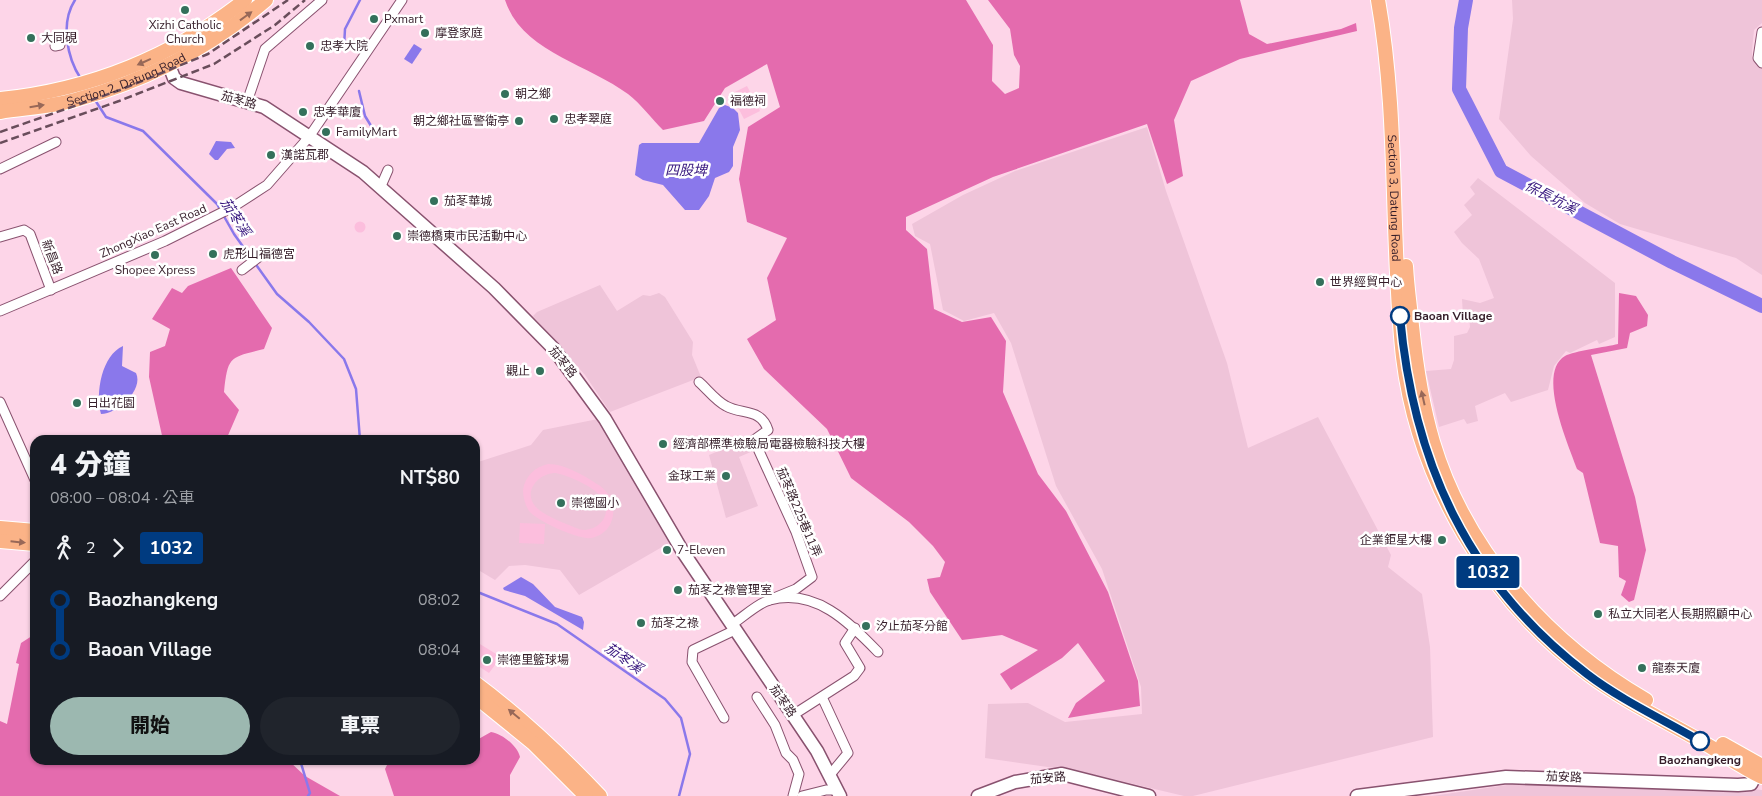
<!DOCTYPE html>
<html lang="zh-TW">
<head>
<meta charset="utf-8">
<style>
  :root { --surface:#171b24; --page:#20242c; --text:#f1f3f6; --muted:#9ea1a6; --accent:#9cb8b0 }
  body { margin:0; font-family:"Nunito Sans","Noto Sans TC",sans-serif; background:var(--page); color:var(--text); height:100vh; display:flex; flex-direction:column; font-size:19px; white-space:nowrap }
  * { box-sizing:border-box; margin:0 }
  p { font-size:16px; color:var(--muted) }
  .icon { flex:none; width:28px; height:28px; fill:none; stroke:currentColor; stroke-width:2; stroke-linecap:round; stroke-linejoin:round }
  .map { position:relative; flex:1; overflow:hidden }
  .side { position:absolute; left:30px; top:435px; width:450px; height:330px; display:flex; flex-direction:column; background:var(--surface); border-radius:15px; box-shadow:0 1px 4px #0004 }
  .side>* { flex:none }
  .badge { padding:0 10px; border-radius:4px; font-size:18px; line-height:32px }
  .map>.badge { position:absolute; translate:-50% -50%; box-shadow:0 0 0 2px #fff }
  .legs { display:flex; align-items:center; gap:8px; height:55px; padding:0 20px; font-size:16px }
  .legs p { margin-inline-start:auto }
  .head { display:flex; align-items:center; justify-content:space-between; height:85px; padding:0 20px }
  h1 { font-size:28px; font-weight:800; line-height:38px }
  .action { display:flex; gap:10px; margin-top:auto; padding:10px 20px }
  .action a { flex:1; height:58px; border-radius:30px; background:var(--accent); color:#111; font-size:20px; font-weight:800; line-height:58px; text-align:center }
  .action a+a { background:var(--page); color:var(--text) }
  ul { padding:0 20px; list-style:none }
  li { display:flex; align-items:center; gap:18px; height:50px; font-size:19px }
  li i { display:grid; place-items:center; width:8px; height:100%; margin:0 6px; background:currentColor }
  li i::after { content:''; width:12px; height:12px; margin:-6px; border:4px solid; border-radius:50%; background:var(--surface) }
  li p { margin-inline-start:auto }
  li:first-child i { background:linear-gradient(#0000 50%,currentColor 0) }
  li:last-child i { background:linear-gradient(currentColor 50%,#0000 0) }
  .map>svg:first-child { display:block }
  .built { fill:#efc4d9 }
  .green { fill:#fcbedd; fill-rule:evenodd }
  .forest { fill:#e46bae }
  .water { fill:#8a78eb }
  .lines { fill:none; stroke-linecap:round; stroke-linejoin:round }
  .stream { stroke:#8a78eb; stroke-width:2.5 }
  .river { stroke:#8a78eb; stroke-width:14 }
  .street-casing { stroke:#89526f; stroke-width:11 }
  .secondary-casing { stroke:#89526f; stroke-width:15 }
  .primary-casing { stroke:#fff; stroke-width:16 }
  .street { stroke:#fff; stroke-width:9 }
  .secondary { stroke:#fff; stroke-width:12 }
  .primary { stroke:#fbb387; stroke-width:14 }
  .rail { stroke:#694d5b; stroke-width:2.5; stroke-dasharray:8 4; stroke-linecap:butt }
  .oneway { fill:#986858 }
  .line-1-casing { stroke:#fff; stroke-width:11 }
  .line-1 { stroke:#003b80; stroke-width:8 }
  .poi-dot { fill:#34705b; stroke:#fff; stroke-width:2 }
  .stop-1-dot { fill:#fff; stroke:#003b80; stroke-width:2.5 }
  .labels { text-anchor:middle; stroke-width:5; stroke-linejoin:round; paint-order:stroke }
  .poi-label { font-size:12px; fill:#351d29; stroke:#fff; text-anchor:start }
  .street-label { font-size:12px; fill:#351d29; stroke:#fff }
  .stop-label { font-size:12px; font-weight:bold; fill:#351d29; stroke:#fff; text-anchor:start }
  .water-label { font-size:14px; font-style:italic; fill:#37177e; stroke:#fff }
</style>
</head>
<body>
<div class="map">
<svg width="1762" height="796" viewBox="0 0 1762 796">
  <rect width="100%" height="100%" fill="#fdd5e8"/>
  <!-- built -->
  <g class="built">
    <path d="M1512,0H1762V23L1754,30L1752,51V58L1762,67V275L1736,258L1620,224L1585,203L1531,156L1499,119L1513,19Z"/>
    <path d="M1147,127L1166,191L1227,363L1248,448L1318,417L1391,555L1388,567L1422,594L1430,647L1433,737L1193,796H1184L1083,772L985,758L988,704L1028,703L1065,722L1142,714L1141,687L1102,569L1056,486L1011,343L994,313L964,321L943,310L930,244L915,236L912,224L963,195L1015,171Z"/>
    <path d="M1478,178L1615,283V337L1599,344L1597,340L1570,353L1566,351L1554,366L1548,390L1511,402L1505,393L1475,406L1478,421L1467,424L1464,419L1439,427L1426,371L1451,369L1454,360V336L1467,333L1470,327L1469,316H1463L1462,299L1480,303L1494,298L1479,259L1462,243L1454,232L1472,215L1464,205L1475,194L1470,187Z"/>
    <path d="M600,285L617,311L643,295L650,296L659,293L665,297L693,342L692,355L701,377L610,412L585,375L533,316L537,312Z"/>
    <path d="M598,419L669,543L579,595L560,570L525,565L509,566L495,580L475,568V463L531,445L543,430Z"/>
    <path d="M747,439L753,451L739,457L758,506L726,518L709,455Z"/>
    <path d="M1527,782L1744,788L1762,790V796H1432Z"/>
  </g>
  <!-- green -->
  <g class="green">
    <path d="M747,86L760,111L744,119L731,94Z"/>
    <circle cx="360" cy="227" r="5.5"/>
    <path d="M548,464C565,464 583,475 597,484C620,496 619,533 591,538C579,540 537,521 529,511C525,505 523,497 523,490C525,476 535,467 548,464ZM556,473C570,476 595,487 603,499C614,517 594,536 576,528C564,523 548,517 538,509C521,494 537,473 556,473Z"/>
    <path d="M520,523L545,524L544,544L519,543Z"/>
    <path d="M475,641L501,657L489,673L475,664Z"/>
  </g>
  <!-- forest -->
  <g class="forest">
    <path d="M505,0H966L993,45L992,81L1005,94L1019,88L1020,66L1014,55L1010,29L988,0H1240L1249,34L1267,44L1341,29L1356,23L1357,31L1240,59L1191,81L1174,120L1183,176L1167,184L1147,124L993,177L906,217V230L927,249L934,309L962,322L991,317L1006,341L1003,392L1038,474L1066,511L1108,592L1138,681L1140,706L1068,718L1076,703L1105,681L1078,643L1062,658L1011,690L1000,674L1038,650L1002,635L962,640L930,592L927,579L940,577L945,562L933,546L909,522L851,478L827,429L764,369L747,339L776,320L767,278L787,238L747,222L739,179L748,127L780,107L767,64L725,88L704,121L663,130C652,119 641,104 628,94C588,64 522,52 505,0Z"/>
    <path d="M231,268L272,328L264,349C230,358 228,355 224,392L239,410L226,440H163L149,377L150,352L165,346L170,329L152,319L172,288L182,293L188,286Z"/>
    <path d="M1619,293L1636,296L1648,315L1647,326L1630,333L1627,348L1591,355L1635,497L1646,550L1634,600L1629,602L1621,595L1626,581L1619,577L1618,546L1600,543L1583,473L1577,469C1569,446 1536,373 1565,356C1574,351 1606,347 1618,344Z"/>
    <path d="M35,634V760H288L305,776L340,796H0V721L7,724L19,664L16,663L21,643Z"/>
    <path d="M491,732C502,734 517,745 520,757L510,775V796H394L385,769L388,763H406L419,760H475V741Z"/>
  </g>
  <!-- water -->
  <g class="water">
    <path d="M414,44L422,49L412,64L404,59Z"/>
    <path d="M725,105L733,108L738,113L740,130L733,147V166L729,172L715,178L709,196L699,210H685L663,185L643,180L635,175L639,145L642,143H699L719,108Z"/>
    <path d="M216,141L231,142L235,148L227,149L218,160H215L209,154Z"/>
    <path d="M123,346L122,366L136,373C144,390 117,414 101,414C95,393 102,355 123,346Z"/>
    <path d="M521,577L533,584L555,607L582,617L584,622L583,630L525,596L504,590L503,588Z"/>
  </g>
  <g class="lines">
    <!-- stream -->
    <g class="stream">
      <path d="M75,0C60,23 67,58 81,79"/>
      <path d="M344,47L345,29L360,0"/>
      <path d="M359,91L365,116L376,134"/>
      <path d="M95,100L106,117L143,131L217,204L234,234L277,294L309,322L344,359L356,389L360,440"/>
      <path d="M475,591L557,624L665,699L681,718L690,754L679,796"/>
      <path d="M300,760L310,793L308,796"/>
    </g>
    <!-- river -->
    <path class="river" d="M1466,0L1461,28L1459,89L1501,171L1672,262L1762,306"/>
    <defs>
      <g id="street">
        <path d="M1762,32L1758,58L1762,63"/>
        <path d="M55,46L60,45"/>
        <path d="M247,102L265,49L322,0"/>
        <path d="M0,169L56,142"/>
        <path d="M381,186L388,170"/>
        <path d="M0,237L24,230L30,234L51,290"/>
        <path d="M242,270L264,253"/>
        <path d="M0,311L165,241L233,207L267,185L309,137L402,0"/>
        <path d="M699,382C707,389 716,401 726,406C742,415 761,408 768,430L754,440L796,532L812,577L796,589L769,600"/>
        <path d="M0,402L35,480"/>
        <path d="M0,596L35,561"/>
        <path d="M731,625C741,619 759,602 770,600C815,588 849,622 878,652"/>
        <path d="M757,697L775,725L786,753L793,760L799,774L793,796"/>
        <path d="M822,697L848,753L829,776"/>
        <path d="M793,715L854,676L860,668L845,643L855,628"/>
        <path d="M724,718L692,662L693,650L735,630"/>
        <path d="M802,796L826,790H837"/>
      </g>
      <g id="secondary">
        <path d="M165,55L174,78L181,83L264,107L363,172L494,288L553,348L605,419L683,552L817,751L840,796"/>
        <path d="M978,796L1015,782L1062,774L1149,796"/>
        <path d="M1357,796L1506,777L1738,785L1751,784L1761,765"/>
      </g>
      <g id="primary">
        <path id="s1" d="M1378,0C1399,118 1390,238 1403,357C1418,481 1488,599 1588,674C1621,699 1660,718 1697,739C1719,751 1739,766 1762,777"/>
        <path d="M0,99C90,90 174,56 245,0"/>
        <path id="s2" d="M0,112C25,108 51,107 75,100C146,81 211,47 266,0"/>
        <path d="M1406,266C1407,286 1410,306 1412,326C1416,365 1422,405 1433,442C1466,552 1548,643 1646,700"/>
        <path d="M0,528L35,531"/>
        <path d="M0,541L35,544"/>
        <path d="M475,683C521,717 561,755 600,796"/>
        <path d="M475,696L533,743L586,796"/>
        <path d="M1723,744L1762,766"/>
      </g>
    </defs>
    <!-- street casing -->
    <use href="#street" class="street-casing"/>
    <!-- secondary casing -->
    <use href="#secondary" class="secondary-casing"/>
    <!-- primary casing -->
    <use href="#primary" class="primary-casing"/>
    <!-- street -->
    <use href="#street" class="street"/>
    <!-- secondary -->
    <use href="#secondary" class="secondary"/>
    <!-- primary -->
    <use href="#primary" class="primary"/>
    <!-- rail -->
    <g class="rail">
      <path d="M0,132L120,90L208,54L288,0"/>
      <path d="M0,143L119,101L214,64L275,25L305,0"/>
    </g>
  </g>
  <!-- one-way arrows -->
  <defs><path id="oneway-solid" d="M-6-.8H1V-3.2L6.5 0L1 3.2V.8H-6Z" transform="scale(1.25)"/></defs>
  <g class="oneway">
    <use href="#oneway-solid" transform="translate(246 16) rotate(-36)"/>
    <use href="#oneway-solid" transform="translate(144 62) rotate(156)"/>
    <use href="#oneway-solid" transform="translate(37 106) rotate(-9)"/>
    <use href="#oneway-solid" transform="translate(1423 398) rotate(-103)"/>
    <use href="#oneway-solid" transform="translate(18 542) rotate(6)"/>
    <use href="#oneway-solid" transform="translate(514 714) rotate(-140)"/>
  </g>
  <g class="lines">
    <defs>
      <path id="line-1" d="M1400,316C1413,462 1468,583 1587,674C1621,700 1662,719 1700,741"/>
    </defs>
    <!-- line-1 casing -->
    <use href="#line-1" class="line-1-casing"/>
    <!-- line-1 -->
    <use href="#line-1" class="line-1"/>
  </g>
  <!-- markers -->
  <g class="poi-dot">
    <circle cx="185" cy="10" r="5"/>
    <circle cx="374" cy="19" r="5"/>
    <circle cx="425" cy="33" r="5"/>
    <circle cx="31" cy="38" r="5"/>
    <circle cx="310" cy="46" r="5"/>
    <circle cx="505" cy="94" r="5"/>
    <circle cx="720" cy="101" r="5"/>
    <circle cx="303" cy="112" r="5"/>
    <circle cx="554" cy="119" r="5"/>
    <circle cx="519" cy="121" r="5"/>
    <circle cx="326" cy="132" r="5"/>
    <circle cx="271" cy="155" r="5"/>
    <circle cx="434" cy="201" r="5"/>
    <circle cx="397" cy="236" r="5"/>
    <circle cx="213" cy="254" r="5"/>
    <circle cx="155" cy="255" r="5"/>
    <circle cx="1320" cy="282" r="5"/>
    <circle cx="540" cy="371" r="5"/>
    <circle cx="77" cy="403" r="5"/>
    <circle cx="663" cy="444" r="5"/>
    <circle cx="726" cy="476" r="5"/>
    <circle cx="561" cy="503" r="5"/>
    <circle cx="1442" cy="540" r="5"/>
    <circle cx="667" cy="550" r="5"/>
    <circle cx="678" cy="590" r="5"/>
    <circle cx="1598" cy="614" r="5"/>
    <circle cx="641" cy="623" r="5"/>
    <circle cx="866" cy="626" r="5"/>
    <circle cx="487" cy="660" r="5"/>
    <circle cx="1642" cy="668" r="5"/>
  </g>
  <g class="stop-1-dot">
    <circle cx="1400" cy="316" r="9"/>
    <circle cx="1700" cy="741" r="9"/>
  </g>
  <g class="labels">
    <!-- poi labels -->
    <g class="poi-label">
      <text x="384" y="23">Pxmart</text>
      <text x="185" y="29" text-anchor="middle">Xizhi Catholic<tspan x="185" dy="14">Church</tspan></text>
      <text x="435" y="37">摩登家庭</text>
      <text x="41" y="42">大同硯</text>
      <text x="320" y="50">忠孝大院</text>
      <text x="515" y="98">朝之鄉</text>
      <text x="730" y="105">福德祠</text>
      <text x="313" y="116">忠孝華廈</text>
      <text x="564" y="123">忠孝翠庭</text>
      <text x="509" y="125" text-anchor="end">朝之鄉社區警衛亭</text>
      <text x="336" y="136">FamilyMart</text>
      <text x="281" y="159">漢諾瓦郡</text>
      <text x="444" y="205">茄苳華城</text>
      <text x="407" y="240">崇德橋東市民活動中心</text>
      <text x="223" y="258">虎形山福德宮</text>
      <text x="155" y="274" text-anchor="middle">Shopee Xpress</text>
      <text x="1330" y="286">世界經貿中心</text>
      <text x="530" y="375" text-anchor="end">觀止</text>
      <text x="87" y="407">日出花園</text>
      <text x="673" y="448">經濟部標準檢驗局電器檢驗科技大樓</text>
      <text x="716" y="480" text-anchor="end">金球工業</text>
      <text x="571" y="507">崇德國小</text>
      <text x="1432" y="544" text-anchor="end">企業鉅星大樓</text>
      <text x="677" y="554">7-Eleven</text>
      <text x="688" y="594">茄苳之祿管理室</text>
      <text x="1608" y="618">私立大同老人長期照顧中心</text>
      <text x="651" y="627">茄苳之祿</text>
      <text x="876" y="630">汐止茄苳分館</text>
      <text x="497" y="664">崇德里籃球場</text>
      <text x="1652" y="672">龍泰天廈</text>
    </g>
    <!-- street labels -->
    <g class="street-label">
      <text dy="4" stroke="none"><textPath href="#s2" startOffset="131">Section 2, Datung Road</textPath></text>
      <text transform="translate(239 100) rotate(16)" y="4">茄苳路</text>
      <text dy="4" stroke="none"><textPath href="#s1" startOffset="199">Section 3, Datung Road</textPath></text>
      <text transform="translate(153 231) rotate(-24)" y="4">ZhongXiao East Road</text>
      <text transform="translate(52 257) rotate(69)" y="4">新昌路</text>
      <text transform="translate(563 362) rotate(51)" y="4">茄苳路</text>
      <text transform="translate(799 512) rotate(67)" y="4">茄苳路225巷11弄</text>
      <text transform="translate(783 701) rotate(55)" y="4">茄苳路</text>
      <text transform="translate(1564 777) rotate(2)" y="4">茄安路</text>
      <text transform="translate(1048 778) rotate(-5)" y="4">茄安路</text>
    </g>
    <!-- stop labels -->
    <g class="stop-label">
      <text x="1414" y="320">Baoan Village</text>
      <text x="1700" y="764" text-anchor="middle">Baozhangkeng</text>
    </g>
    <!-- water labels -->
    <g class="water-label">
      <text x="686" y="175">四股埤</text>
      <text transform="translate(1551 197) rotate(27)" y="5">保長坑溪</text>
      <text transform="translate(236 217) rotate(57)" y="5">茄苳溪</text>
      <text transform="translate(624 658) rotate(35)" y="5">茄苳溪</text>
    </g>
  </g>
</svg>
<b class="badge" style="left:1488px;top:572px;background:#003b80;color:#fff">1032</b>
<section class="side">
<div class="head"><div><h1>4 分鐘</h1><p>08:00 – 08:04 · 公車</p></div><b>NT$80</b></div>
<div class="legs"><svg class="icon" aria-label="walk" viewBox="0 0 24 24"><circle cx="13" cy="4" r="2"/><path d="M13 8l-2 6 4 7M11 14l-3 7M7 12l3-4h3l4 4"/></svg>2<svg class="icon" aria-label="forward" viewBox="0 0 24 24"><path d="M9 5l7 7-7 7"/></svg><b class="badge" style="background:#003b80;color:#fff">1032</b></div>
<ul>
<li><i style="color:#003b80"></i><b>Baozhangkeng</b><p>08:02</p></li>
<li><i style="color:#003b80"></i><b>Baoan Village</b><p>08:04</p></li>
</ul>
<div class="action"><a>開始</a><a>車票</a></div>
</section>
</div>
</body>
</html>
